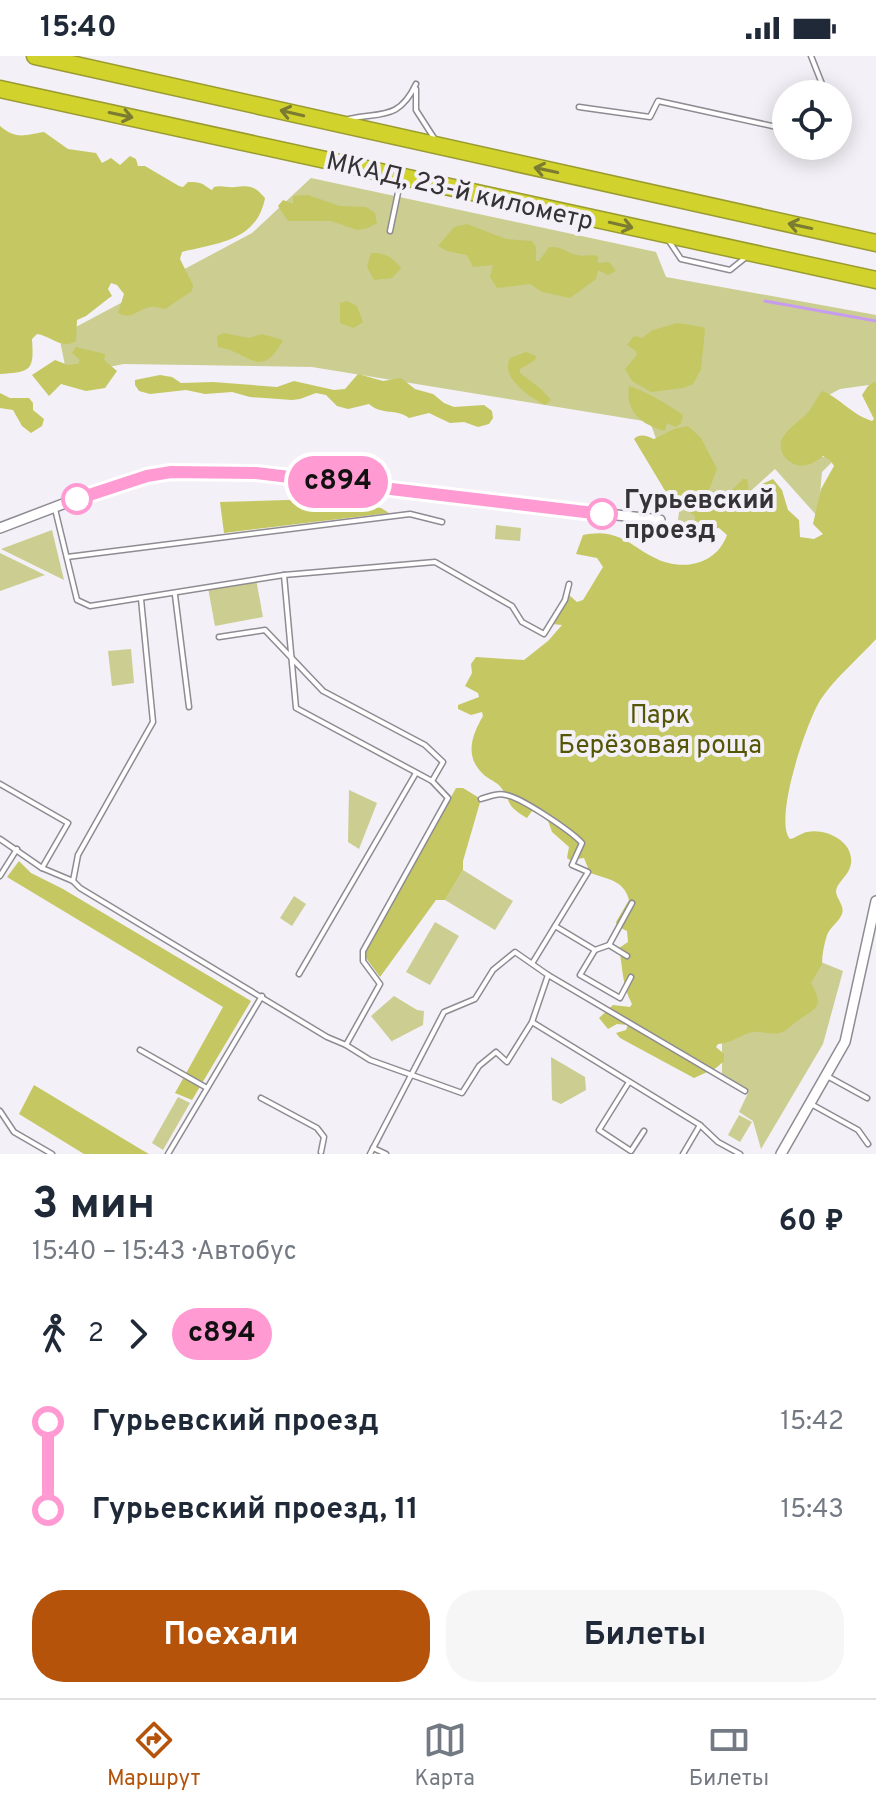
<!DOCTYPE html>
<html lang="ru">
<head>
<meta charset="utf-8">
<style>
  :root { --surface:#fff; --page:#f6f6f7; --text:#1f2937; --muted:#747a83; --line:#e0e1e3; --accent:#b45309 }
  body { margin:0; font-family:Overpass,sans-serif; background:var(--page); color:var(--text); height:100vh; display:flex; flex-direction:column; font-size:30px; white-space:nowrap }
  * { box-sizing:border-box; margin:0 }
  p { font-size:26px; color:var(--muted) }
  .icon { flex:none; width:44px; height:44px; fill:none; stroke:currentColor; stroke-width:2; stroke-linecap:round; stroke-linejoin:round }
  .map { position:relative; height:1098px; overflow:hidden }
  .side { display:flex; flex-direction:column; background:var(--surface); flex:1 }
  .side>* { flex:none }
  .badge { padding:0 16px; border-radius:26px; font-size:28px; line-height:52px }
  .tools { position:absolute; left:772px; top:24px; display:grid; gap:16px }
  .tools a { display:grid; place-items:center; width:80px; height:80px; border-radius:50%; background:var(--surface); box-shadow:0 4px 20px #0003; font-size:40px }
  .map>.badge { position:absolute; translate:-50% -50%; box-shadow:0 0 0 4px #fff }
  .legs { display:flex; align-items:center; gap:12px; height:88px; padding:0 32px; font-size:26px }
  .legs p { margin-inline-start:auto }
  .overview { display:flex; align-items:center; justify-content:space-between; height:136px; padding:0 32px }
  h1 { font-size:44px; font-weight:700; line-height:60px }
  .action { display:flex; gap:16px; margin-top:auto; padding:16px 32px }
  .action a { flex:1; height:92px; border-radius:32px; background:var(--accent); color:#fff; font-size:32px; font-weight:700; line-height:92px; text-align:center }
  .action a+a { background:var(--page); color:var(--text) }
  ul { padding:0 32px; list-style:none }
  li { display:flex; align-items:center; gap:28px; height:88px; font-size:30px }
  li i { display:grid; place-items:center; width:12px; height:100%; margin:0 10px; background:currentColor }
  li i::after { content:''; width:20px; height:20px; margin:-10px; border:6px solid; border-radius:50%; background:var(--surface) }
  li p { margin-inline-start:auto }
  li:first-child i { background:linear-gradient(#0000 50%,currentColor 0) }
  li:last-child i { background:linear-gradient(currentColor 50%,#0000 0) }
  .status { display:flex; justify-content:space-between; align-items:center; height:56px; padding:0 40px; background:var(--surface); direction:ltr }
  .status svg { height:22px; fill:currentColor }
  .tab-bar { display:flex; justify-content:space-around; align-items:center; height:112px; border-top:2px solid var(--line); background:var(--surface); font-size:22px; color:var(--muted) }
  .tab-bar a { display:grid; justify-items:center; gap:4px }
  .tab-bar .selected { color:var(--accent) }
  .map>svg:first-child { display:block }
  .green { fill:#cbce90 }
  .forest { fill:#c4c762 }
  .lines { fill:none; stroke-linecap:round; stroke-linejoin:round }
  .stream { stroke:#c79cf0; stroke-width:3 }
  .lane-casing { stroke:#8f8b92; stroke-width:7 }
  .street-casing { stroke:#8f8b92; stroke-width:12 }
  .highway-casing { stroke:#9a9b30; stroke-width:19 }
  .lane { stroke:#fff; stroke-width:4 }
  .street { stroke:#fff; stroke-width:9 }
  .highway { stroke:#d1d32c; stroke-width:16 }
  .oneway { stroke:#7b7b32 }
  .line-1-casing { stroke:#fff; stroke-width:18 }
  .line-1 { stroke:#ff9ad2; stroke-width:12 }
  .stop-1-dot { fill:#fff; stroke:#ff9ad2; stroke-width:4 }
  .labels { text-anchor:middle; stroke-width:8; stroke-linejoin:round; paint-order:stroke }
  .street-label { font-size:26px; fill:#353336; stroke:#f3f0f7 }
  .stop-label { font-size:26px; font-weight:bold; fill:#353336; stroke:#f3f0f7; text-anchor:start }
  .park-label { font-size:26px; fill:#555605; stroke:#f3f0f7 }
</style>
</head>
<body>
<div class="status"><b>15:40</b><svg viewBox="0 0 49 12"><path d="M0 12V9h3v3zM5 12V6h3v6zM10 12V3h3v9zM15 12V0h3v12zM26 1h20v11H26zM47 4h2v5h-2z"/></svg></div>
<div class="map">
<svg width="876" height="1098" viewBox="0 0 876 1098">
  <rect width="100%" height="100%" fill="#f3f0f7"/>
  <!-- green -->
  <g class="green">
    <path d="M311,122L656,196L666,221L876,259V328L840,333L823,342L810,401H837L822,416L818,461L775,413L711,471H677L680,449L650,366L312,311L124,308L67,319L59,280L252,177Z"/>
    <path d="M496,469L521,472L520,485L495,483Z"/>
    <path d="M52,474L64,524L1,493Z"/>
    <path d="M0,497L45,519L0,535Z"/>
    <path d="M256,523L263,561L215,570L208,532Z"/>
    <path d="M131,593L134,627L112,630L108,595Z"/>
    <path d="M349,734L377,747L359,793L348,786Z"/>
    <path d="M463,814L513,845L495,874L445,844Z"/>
    <path d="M294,840L306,848L292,870L280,862Z"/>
    <path d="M435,866L459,880L430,929L406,916Z"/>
    <path d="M811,902L843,915L823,988L761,1093L753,1065L739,1056L749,1035L722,1019V980L797,948L814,921Z"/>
    <path d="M394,940L417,954L424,955L423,969L392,985L393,987L371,960Z"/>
    <path d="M551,1001L585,1021L586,1034L561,1048L552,1044Z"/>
    <path d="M178,1041L190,1047L163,1094L152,1087Z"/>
    <path d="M739,1059L752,1066L740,1086L728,1079Z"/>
  </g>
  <!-- forest -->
  <g class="forest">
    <path d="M0,70C17,84 24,79 44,76L68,93L96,97L102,107L111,102L120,109L130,100L136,103L138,110H145L179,130L183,131L188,126C204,126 201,128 212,134L214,131C222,129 227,132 235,131C250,129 255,130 265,142C257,185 218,187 182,196L180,203L193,229L192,235L165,253C160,252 155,250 151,251C136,253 133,265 118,257L124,238L117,229L111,227L108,233L112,240L109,242L86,260L77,264L76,285C62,294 51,280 37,278L32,283C34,314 32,316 0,318Z"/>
    <path d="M308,139L340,150L366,151L375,157L377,167L368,172L357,174L331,165H288L278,150L283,144L293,148V140Z"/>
    <path d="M467,168L506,183L532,185L536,191V205H539L549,191C562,190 565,196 577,199C584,201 591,198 598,200V207L609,206L616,215L608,219L598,214L596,223L570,242L542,236L530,228L497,232L490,221L493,209L473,211L467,199L447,195L438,190L454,171Z"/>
    <path d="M371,197C385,196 393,202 401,212L392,222L374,224L367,211Z"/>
    <path d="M347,245L357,250L363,266L354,272L340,267V247Z"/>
    <path d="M677,267L703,271L705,273L701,313L693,328L683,332L651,336L632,325L625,313L637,299L636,295L627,289L634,280L642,282L653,274Z"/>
    <path d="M224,277L249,282L262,278L283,284C261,326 248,295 218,291L217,280Z"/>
    <path d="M76,291L105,298L104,304L117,315L105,332L86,335L61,328L49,340L32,319L55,304L68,309L78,308L80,304L72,297Z"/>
    <path d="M526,296L536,300L535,304L520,313V317L541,333L551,344L545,349C530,341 500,322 510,302Z"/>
    <path d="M358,318L383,325L401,322L415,333L433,338L444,347L454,351L484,349L492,355L493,362L489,368L478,371L464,366L450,367L429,357L409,362C396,352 383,360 369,348L348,353L337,350L326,339L316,337L300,343L292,344L250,341L232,336L205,338L186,334L150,338L139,335L135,329V324L160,319L172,321L181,327L213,326L277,331L294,325L334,334L345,333Z"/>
    <path d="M874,326L876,327V583C858,603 835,622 821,643C807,664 773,764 790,783C796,782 801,777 807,776C828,771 860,789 849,814C846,821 837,827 836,835C836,843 845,849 842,858C839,866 830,871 827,879C824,889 822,898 822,908L811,927C826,953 814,952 796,966C790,970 787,975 780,977C771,979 763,975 754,976C742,977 734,987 718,988L716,991L724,998V1005L716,1012L694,1022L620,982L616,977L626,974L628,969L617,968L608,973L599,962L613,949L630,951L632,948C622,930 623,913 619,892L628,886L627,875L617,870L616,866L629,844C624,824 607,823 590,817L584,802L570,804L567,802L569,791L552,776L547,762L532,755L527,762C503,748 513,746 499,729C494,725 487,722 483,718C464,700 472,679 483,660L482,656L471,659L458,653V649L479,641L478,637L465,630L472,617L471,608L476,601L524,604L548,585L562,569L552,568L569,539L577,546L583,544L603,511L597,502L576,498L583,479C593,477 605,476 615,480C629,484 640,495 653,501C680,516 716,510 727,479L719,472L711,473L699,480L694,475L695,460L667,438L634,383C640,377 647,380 654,383L674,373L688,370L701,382L717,413L706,442L709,445L724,442L743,423H747L750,442L754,447L758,446L761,440L760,429L773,423L782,434L788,454L799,464L800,481L814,483L823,478L813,468L821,433L834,410L830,404L823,400C818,404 812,408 807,409C792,413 776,398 782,383C788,370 805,363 812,351C817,344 816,341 823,335C842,344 851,358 872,365L874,363L862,339L868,330Z"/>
    <path d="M629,330C644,334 670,350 683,359L681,367L676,371L667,367L665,375C642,369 625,356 629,330Z"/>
    <path d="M0,337L10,342H29L33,347V354L44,363L42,370L31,377L22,370L13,354L0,352Z"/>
    <path d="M320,443L381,452L389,457L224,477L220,446Z"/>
    <path d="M456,732H463L481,743L463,805V814L445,844H436L380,921L366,902L365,896Z"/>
    <path d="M19,805L31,817L63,833L251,945L192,1044L175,1037L223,951L7,821Z"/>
    <path d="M34,1029L142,1094L149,1098H84L19,1058Z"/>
  </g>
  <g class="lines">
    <!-- stream -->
    <path class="stream" d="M765,245L876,265"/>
    <defs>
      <g id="lane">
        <path d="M811,0L826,38"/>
        <path d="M416,33V54L434,82"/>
        <path d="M579,51L650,61L658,45L786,73"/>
        <path d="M349,63C382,56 399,64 416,28"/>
        <path d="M390,175L400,127"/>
        <path d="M669,185L681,203L730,214L745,202"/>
        <path d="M55,453L77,544L90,550L284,519L435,506L512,550L522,566L544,578L565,544L569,528"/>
        <path d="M67,501L410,458L442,466"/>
        <path d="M284,519L296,652L432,725"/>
        <path d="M175,539L189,651"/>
        <path d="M141,543L153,666L78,799L73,825L80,832L327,981L346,989L370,1004L462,1037L479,1010L496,996L507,1006L532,966L548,919L515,896L493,914L475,943L444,956L370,1098"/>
        <path d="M219,581L265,574L323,635L425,689L443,706L432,725L448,742L363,895V905L380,928L346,989"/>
        <path d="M0,728L68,767L42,812"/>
        <path d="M481,743C490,740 498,737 506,739C522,742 571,775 582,787L572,809L588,816L533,906"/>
        <path d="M0,783L42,812L73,825"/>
        <path d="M0,820L17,793"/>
        <path d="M555,870L595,894L609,889L632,847"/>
        <path d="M609,889L627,900"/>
        <path d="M595,894L580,919L620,942L631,921"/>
        <path d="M299,918L416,717"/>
        <path d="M548,919L745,1035"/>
        <path d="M532,966L700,1069"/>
        <path d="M140,994L207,1032"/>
        <path d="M827,1020L867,1042"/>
        <path d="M629,1026L599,1074L631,1095L644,1075"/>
        <path d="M261,1042L317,1072L324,1081L321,1096"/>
        <path d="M811,1048L858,1074L868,1088"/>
        <path d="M0,1055L14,1076L52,1098"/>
        <path d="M373,1092L386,1098"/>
        <path d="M168,1098L262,940"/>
        <path d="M683,1098L700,1069L718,1086L740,1098"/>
      </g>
      <g id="street">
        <path d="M0,472L97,435L171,416L256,417L660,464"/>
        <path d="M781,1098L845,986L876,845"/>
      </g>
      <g id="highway">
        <path d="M35,0L876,187"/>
        <path d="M0,33L876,224"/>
      </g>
    </defs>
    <!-- lane casing -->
    <use href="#lane" class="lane-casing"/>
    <!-- street casing -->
    <use href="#street" class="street-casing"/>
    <!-- highway casing -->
    <use href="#highway" class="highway-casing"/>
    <!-- lane -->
    <use href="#lane" class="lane"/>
    <!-- street -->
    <use href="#street" class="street"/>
    <!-- highway -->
    <use href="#highway" class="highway"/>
  </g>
  <!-- one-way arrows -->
  <defs><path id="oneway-shaft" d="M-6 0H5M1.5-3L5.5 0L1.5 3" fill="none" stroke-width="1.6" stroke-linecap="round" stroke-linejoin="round" transform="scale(2)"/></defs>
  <g class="oneway">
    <use href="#oneway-shaft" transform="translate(292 57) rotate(-167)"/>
    <use href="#oneway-shaft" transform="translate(121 59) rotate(12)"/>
    <use href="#oneway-shaft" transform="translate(546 114) rotate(-168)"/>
    <use href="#oneway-shaft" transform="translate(621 169) rotate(13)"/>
    <use href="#oneway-shaft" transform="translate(800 170) rotate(-168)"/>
  </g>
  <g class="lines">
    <defs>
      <path id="line-1" d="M77,443L147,420L171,416L256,417L602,458"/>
    </defs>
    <!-- line-1 casing -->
    <use href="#line-1" class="line-1-casing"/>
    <!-- line-1 -->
    <use href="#line-1" class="line-1"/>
  </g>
  <!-- markers -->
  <g class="stop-1-dot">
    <circle cx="77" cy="443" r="14"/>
    <circle cx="602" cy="458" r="14"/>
  </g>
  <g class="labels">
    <!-- street labels -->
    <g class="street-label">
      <text transform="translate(460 134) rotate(13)" y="9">МКАД, 23-й километр</text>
    </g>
    <!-- stop labels -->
    <g class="stop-label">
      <text x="624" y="452">Гурьевский<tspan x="624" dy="30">проезд</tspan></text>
    </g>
    <!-- park labels -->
    <g class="park-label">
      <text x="660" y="667">Парк<tspan x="660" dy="30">Берёзовая роща</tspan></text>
    </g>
  </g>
</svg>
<div class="tools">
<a><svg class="icon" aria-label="locate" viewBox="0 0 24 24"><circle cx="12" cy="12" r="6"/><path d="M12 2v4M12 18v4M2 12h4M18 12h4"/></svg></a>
</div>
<b class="badge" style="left:338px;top:426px;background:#ff9ad2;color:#111">с894</b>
</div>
<section class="side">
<div class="overview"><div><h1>3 мин</h1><p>15:40 – 15:43 · Автобус</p></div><b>60 ₽</b></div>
<div class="legs"><svg class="icon" aria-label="walk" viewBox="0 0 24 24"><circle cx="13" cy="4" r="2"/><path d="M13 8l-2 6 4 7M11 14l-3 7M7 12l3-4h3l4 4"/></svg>2<svg class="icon" aria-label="forward" viewBox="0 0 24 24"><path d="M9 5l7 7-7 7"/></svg><b class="badge" style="background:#ff9ad2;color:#111">с894</b></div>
<ul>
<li><i style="color:#ff9ad2"></i><b>Гурьевский проезд</b><p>15:42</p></li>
<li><i style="color:#ff9ad2"></i><b>Гурьевский проезд, 11</b><p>15:43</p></li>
</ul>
<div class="action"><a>Поехали</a><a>Билеты</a></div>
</section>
<nav class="tab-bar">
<a class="selected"><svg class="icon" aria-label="directions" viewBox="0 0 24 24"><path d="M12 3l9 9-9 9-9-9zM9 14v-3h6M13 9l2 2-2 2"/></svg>Маршрут</a>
<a><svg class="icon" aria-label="map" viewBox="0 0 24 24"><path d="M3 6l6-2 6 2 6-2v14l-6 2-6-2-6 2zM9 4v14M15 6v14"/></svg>Карта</a>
<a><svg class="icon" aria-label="tickets" viewBox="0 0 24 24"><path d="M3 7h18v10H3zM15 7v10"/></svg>Билеты</a>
</nav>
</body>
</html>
